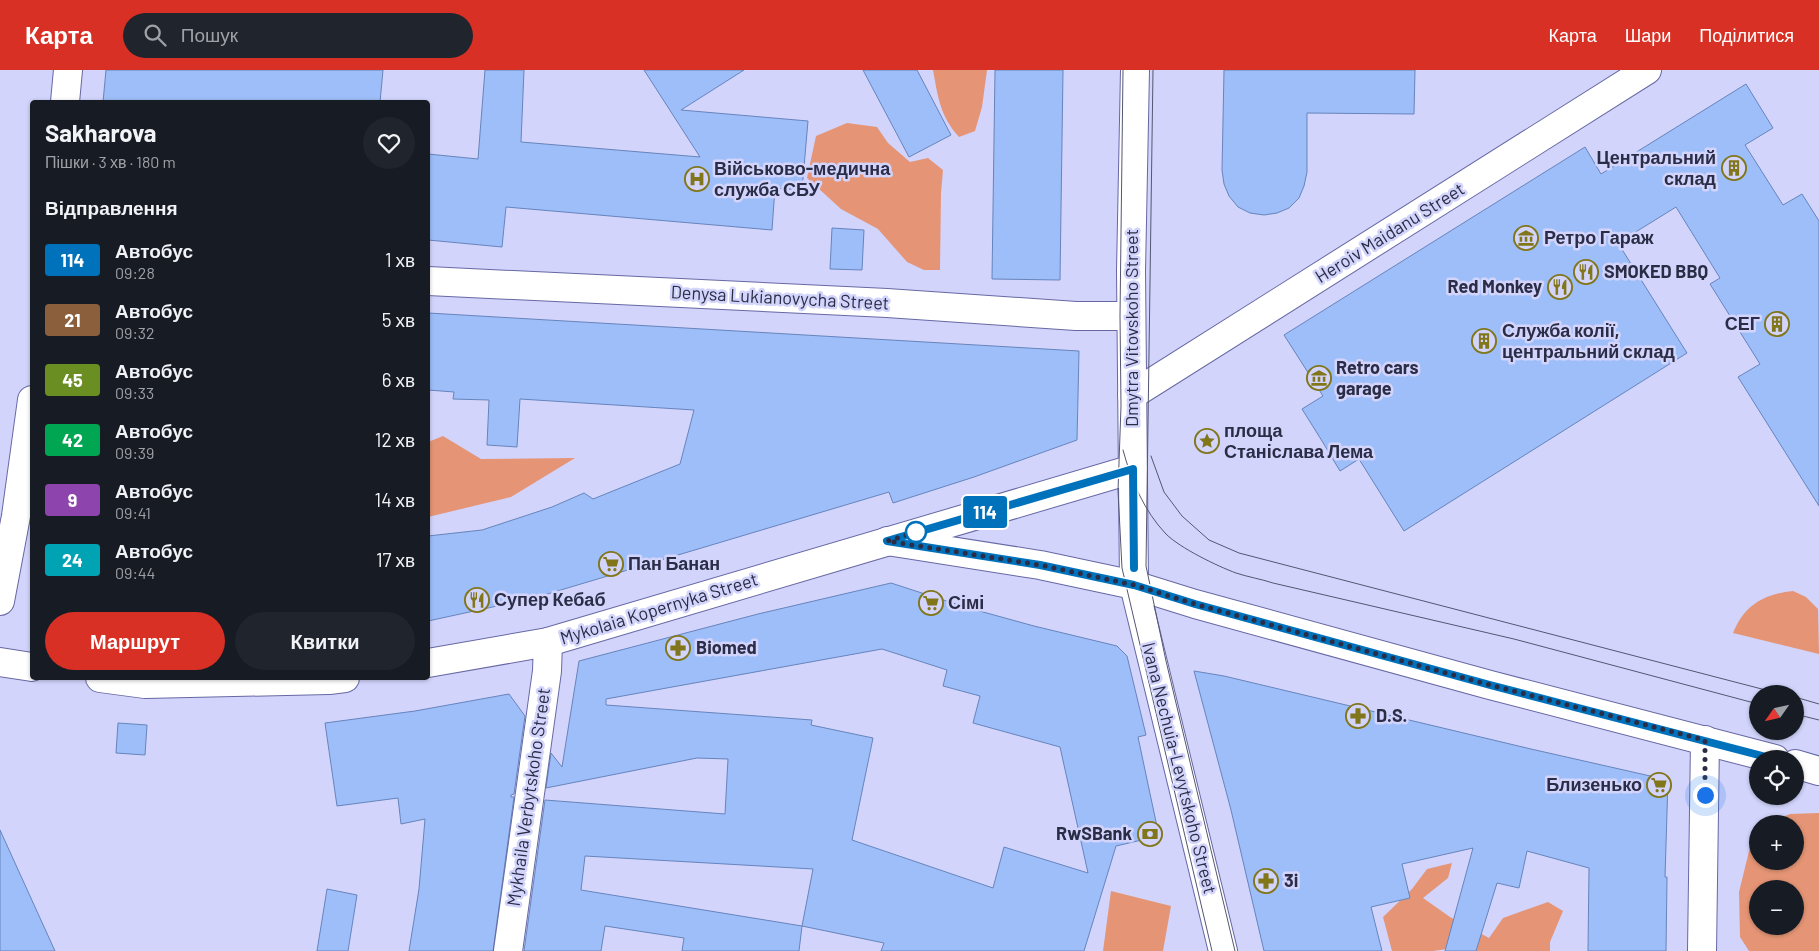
<!DOCTYPE html>
<html lang="uk">
<head>
<meta charset="utf-8">
<style>
  :root { --surface:#171b24; --page:#20242c; --text:#f1f3f6; --muted:#9ea1a6; --accent:#d93025 }
  body { margin:0; font-family:Barlow,sans-serif; background:var(--page); color:var(--text); height:100vh; display:flex; flex-direction:column; font-size:19px; white-space:nowrap }
  * { box-sizing:border-box; margin:0 }
  p { font-size:16px; color:var(--muted) }
  .icon { flex:none; width:28px; height:28px; fill:none; stroke:currentColor; stroke-width:2; stroke-linecap:round; stroke-linejoin:round }
  .map { position:relative; flex:1; overflow:hidden }
  .drawer { position:absolute; left:30px; top:30px; width:400px; height:580px; display:flex; flex-direction:column; background:var(--surface); border-radius:5px; box-shadow:0 1px 4px #0004 }
  .drawer>* { flex:none }
  .badge { padding:0 10px; border-radius:4px; font-size:18px; line-height:32px }
  .needle { width:32px; rotate:236deg }
  .controls { position:absolute; left:1749px; top:615px; display:grid; gap:10px }
  .controls a { display:grid; place-items:center; width:55px; height:55px; border-radius:50%; background:var(--surface); box-shadow:0 1px 4px #0004; font-size:25px }
  .you { position:absolute; width:25px; height:25px; margin:-12px; border:4px solid #fff; border-radius:50%; background:#1a73e8; box-shadow:0 0 0 8px #1a73e833 }
  .map>.badge { position:absolute; translate:-50% -50%; box-shadow:0 0 0 2px #fff }
  h2 { padding:0 15px; font-size:19px; line-height:45px }
  .round { display:grid; place-items:center; flex:none; width:52px; height:52px; border-radius:26px; background:var(--page) }
  .head { display:flex; align-items:center; justify-content:space-between; height:85px; padding:0 15px }
  h1 { font-size:24px; font-weight:700; line-height:38px }
  .action { display:flex; gap:10px; margin-top:auto; padding:10px 15px }
  .action a { flex:1; height:58px; border-radius:30px; background:var(--accent); color:#fff; font-size:20px; font-weight:700; line-height:58px; text-align:center }
  .action a+a { background:var(--page); color:var(--text) }
  ul { padding:0; list-style:none }
  li { display:flex; align-items:center; gap:15px; height:60px; padding:0 15px }
  li div { flex:1 }
  li b { display:block; font-size:19px }
  li em { font-style:normal }
  li .badge { min-width:55px; font-weight:700; text-align:center }
  header { display:flex; align-items:center; gap:30px; box-sizing:border-box; height:70px; padding:0 25px; background:var(--accent); color:#fff }
  header strong { font-size:24px }
  nav { display:flex; gap:28px; margin-inline-start:auto; font-size:18px }
  .search { width:350px; height:45px; background:var(--page); display:flex; align-items:center; gap:12px; box-sizing:border-box; padding:0 18px; border-radius:28px; color:var(--muted); font-size:19px }
  .map>svg:first-child { display:block }
  .green { fill:#e59575; fill-rule:evenodd }
  .building { fill:#9dbef8; stroke:#6784bc; fill-rule:evenodd }
  .lines { fill:none; stroke-linecap:round; stroke-linejoin:round }
  .street-casing { stroke:#6768a3; stroke-width:30 }
  .secondary-casing { stroke:#6768a3; stroke-width:30 }
  .street { stroke:#fff; stroke-width:28 }
  .secondary { stroke:#fff; stroke-width:28 }
  .tram { stroke:#545672; stroke-width:1 }
  .line-casing { stroke:#fff; stroke-width:11 }
  .line { stroke:#0072bc; stroke-width:8 }
  .walk { stroke:#2b2c45; stroke-width:5; stroke-dasharray:0 9 }
  .stop-dot { fill:#fff; stroke:#0072bc; stroke-width:2.5 }
  .labels { text-anchor:middle; stroke-width:5; stroke-linejoin:round; paint-order:stroke }
  .poi-label { font-size:18px; font-weight:bold; fill:#2b2c45; stroke:#d2d4fc; text-anchor:start }
  .street-label { font-size:18px; fill:#2b2c45; stroke:#d2d4fc }
</style>
</head>
<body>
<header>
<strong>Карта</strong>
<div class="search"><svg class="icon" aria-label="search" viewBox="0 0 24 24"><circle cx="10" cy="10" r="6"/><path d="M15 15l6 6"/></svg>Пошук</div>
<nav><a>Карта</a><a>Шари</a><a>Поділитися</a></nav>
</header>
<div class="map">
<svg width="1819" height="881" viewBox="0 0 1819 881">
  <rect width="100%" height="100%" fill="#d2d4fc"/>
  <!-- green -->
  <g class="green">
    <path d="M933,0H987L982,37L975,61L959,67C940,46 938,27 933,0Z"/>
    <path d="M847,53L877,57L888,73L910,92L928,88L943,100L941,123L940,200H924L907,192L878,159L841,139L807,108L816,66Z"/>
    <path d="M443,366L481,389L575,388L511,427L428,447V372Z"/>
    <path d="M1793,521L1806,527L1818,539L1819,584L1733,563C1744,535 1764,524 1793,521Z"/>
    <path d="M1819,743V881H1749L1740,867L1739,822L1751,773L1757,762L1758,791H1795V754H1766L1790,744ZM1758,819H1795V856H1758Z"/>
    <path d="M1452,793L1448,808L1423,828L1450,847L1489,868L1503,848L1548,832L1563,841L1550,872V881H1472L1461,877L1433,881H1392L1383,847L1412,819L1427,799Z"/>
    <path d="M1111,821L1171,836L1163,881H1103Z"/>
  </g>
  <!-- building -->
  <g class="building">
    <path d="M106,0H383L380,32H103Z"/>
    <path d="M485,0H524L521,72L700,87L644,0H744L681,40L808,51L802,120L775,118L772,160L506,137L502,177L428,170V84L478,89Z"/>
    <path d="M863,0H917L951,65L909,87Z"/>
    <path d="M995,0H1063L1060,210L992,209Z"/>
    <path d="M1224,0H1415L1414,44L1307,43V102L1304,116L1299,128L1289,138L1277,143L1264,145L1250,143L1238,137L1229,126L1224,114L1222,100Z"/>
    <path d="M1746,14L1773,58L1745,75L1783,135L1802,124L1819,151V436L1738,307L1760,294L1710,214L1720,208L1676,137L1618,173L1687,283L1404,461L1359,389L1340,401L1322,371L1302,339L1323,326L1284,265L1585,77L1601,104Z"/>
    <path d="M832,158L864,160L862,200L830,199Z"/>
    <path d="M428,243L1079,281L1077,370L974,407L893,433L889,422L534,528L428,551V466L482,460L552,437L584,423L593,429L680,394L694,340L520,329L517,377L487,375L489,330L453,329L454,322L428,320Z"/>
    <path d="M891,513L965,537L1034,556L1117,576L1127,586L1146,665L1138,667L1159,766L1116,776L1084,881H881L884,873L802,856L799,881H682L684,868L605,856L601,881H524L545,730L725,744L728,689L697,688L546,718L551,683L562,697L579,591L758,544ZM882,579L947,600L943,616L980,626L973,653L1060,677L1088,803L1004,777L993,818L852,770L873,668L811,655L812,650L606,635V629ZM585,786L813,799L802,856L581,820Z"/>
    <path d="M1194,601L1224,606L1531,679L1668,710L1665,807H1667L1666,881H1588L1589,798L1527,781L1519,818L1497,813L1476,881H1445L1473,778L1402,794L1410,828L1371,837L1382,881H1264L1231,740Z"/>
    <path d="M509,624L525,646L514,724L511,725V727H514L493,881H409L419,819L425,749L401,754L398,728L337,736L325,653L415,641Z"/>
    <path d="M118,653L147,655L145,685L116,683Z"/>
    <path d="M0,760L55,881H0Z"/>
    <path d="M327,819L357,825L348,881H317Z"/>
  </g>
  <g class="lines">
    <defs>
      <g id="street">
        <path d="M65,32L68,0"/>
        <path d="M428,211L887,233L1076,246H1131"/>
        <path d="M0,531L16,446L32,330"/>
        <path d="M508,881L547,601L548,572"/>
        <path d="M1702,881L1705,670"/>
      </g>
      <g id="secondary">
        <path d="M1135,0L1131,201L1134,515L1223,881"/>
        <path d="M1132,325L1647,0"/>
        <path d="M887,471L1040,495L1134,515L1195,534L1490,615L1775,689"/>
        <path d="M0,592L32,597"/>
        <path d="M428,593L548,572L1133,399"/>
        <path d="M100,608L145,614L329,610L345,608"/>
        <path d="M1795,694L1819,701"/>
      </g>
    </defs>
    <!-- street casing -->
    <use href="#street" class="street-casing"/>
    <!-- secondary casing -->
    <use href="#secondary" class="secondary-casing"/>
    <!-- street -->
    <use href="#street" class="street"/>
    <!-- secondary -->
    <use href="#secondary" class="secondary"/>
    <!-- tram -->
    <g class="tram">
      <path d="M1123,0L1120,246L1121,336L1118,421L1122,498L1212,881"/>
      <path d="M1153,0L1146,496L1166,591L1235,881"/>
      <path d="M1123,380C1131,410 1144,441 1166,464C1180,478 1217,496 1236,503C1248,507 1261,509 1273,513L1514,569L1758,634"/>
      <path d="M1151,386L1164,422L1182,446L1209,470L1239,483L1781,624"/>
      <path d="M1795,627L1819,634"/>
      <path d="M1795,644L1819,650"/>
    </g>
  </g>
  <g class="lines">
    <defs>
      <path id="line" d="M1134,498L1133,399L887,471L1040,495L1134,515L1195,534L1490,615L1774,689"/>
    </defs>
    <!-- line casing -->
    <use href="#line" class="line-casing"/>
    <!-- line -->
    <use href="#line" class="line"/>
    <!-- walk -->
    <path class="walk" d="M916,462L924,460L887,471L1040,495L1134,515L1195,534L1490,615L1705,670V725"/>
  </g>
  <!-- icons -->
  <defs>
    <symbol id="building-ring" viewBox="-11 -11 22 22"><circle r="9.5" fill="#d2d4fc" stroke="#817619" stroke-width="1.5"/><path d="M-4-6H4V6H1V3H-1V6H-4ZM-2.5-4.3h1.7v1.8h-1.7ZM.8-4.3h1.7v1.8H.8ZM-2.5-1h1.7V.8h-1.7ZM.8-1h1.7V.8H.8Z" fill="#817619"/></symbol>
    <symbol id="hospital-ring" viewBox="-11 -11 22 22"><circle r="9.5" fill="#d2d4fc" stroke="#817619" stroke-width="1.5"/><path d="M-5-5h3v3.5h4V-5h3V5h-3V1.5h-4V5h-3Z" fill="#817619"/></symbol>
    <symbol id="museum-ring" viewBox="-11 -11 22 22"><circle r="9.5" fill="#d2d4fc" stroke="#817619" stroke-width="1.5"/><path d="M0-6L6-3V-2H-6V-3ZM-5-1h2V3h-2ZM-1-1h2V3h-2ZM3-1h2V3H3ZM-6 4H6V6H-6Z" fill="#817619"/></symbol>
    <symbol id="restaurant-ring" viewBox="-11 -11 22 22"><circle r="9.5" fill="#d2d4fc" stroke="#817619" stroke-width="1.5"/><path d="M-5-6h1v4h1v-4h1v4h1v-4h1v5L-1.5 .5V6h-2V.5L-5-1ZM5-6V6H3V1.5H1.5Q1.5-4 5-6Z" fill="#817619"/></symbol>
    <symbol id="sight-ring" viewBox="-11 -11 22 22"><circle r="9.5" fill="#d2d4fc" stroke="#817619" stroke-width="1.5"/><path d="M0-6L1.8-2.2L6-1.7L2.9 1.2L3.7 5.4L0 3.3L-3.7 5.4L-2.9 1.2L-6-1.7L-1.8-2.2Z" fill="#817619"/></symbol>
    <symbol id="supermarket-ring" viewBox="-11 -11 22 22"><circle r="9.5" fill="#d2d4fc" stroke="#817619" stroke-width="1.5"/><path d="M-6-5.5h2.5l.6 2H6L4.5 2H-2.5L-4.4-4H-6ZM-1.5 3.2a1.3 1.3 0 1 0 .1 0ZM3 3.2a1.3 1.3 0 1 0 .1 0Z" fill="#817619"/></symbol>
    <symbol id="pharmacy-ring" viewBox="-11 -11 22 22"><circle r="9.5" fill="#d2d4fc" stroke="#817619" stroke-width="1.5"/><path d="M-2-6h4v4h4v4h-4v4h-4v-4h-4v-4h4Z" fill="#817619"/></symbol>
    <symbol id="bank-ring" viewBox="-11 -11 22 22"><circle r="9.5" fill="#d2d4fc" stroke="#817619" stroke-width="1.5"/><path d="M-6-4H6V4H-6ZM0-2.3a2.3 2.3 0 1 0 0 4.6a2.3 2.3 0 1 0 0-4.6Z" fill="#817619"/></symbol>
  </defs>
  <g fill-rule="evenodd">
    <use href="#building-ring" x="1720" y="84" width="28" height="28"/>
    <use href="#hospital-ring" x="683" y="95" width="28" height="28"/>
    <use href="#museum-ring" x="1512" y="154" width="28" height="28"/>
    <use href="#restaurant-ring" x="1572" y="188" width="28" height="28"/>
    <use href="#restaurant-ring" x="1546" y="203" width="28" height="28"/>
    <use href="#building-ring" x="1763" y="240" width="28" height="28"/>
    <use href="#building-ring" x="1470" y="257" width="28" height="28"/>
    <use href="#museum-ring" x="1305" y="294" width="28" height="28"/>
    <use href="#sight-ring" x="1193" y="357" width="28" height="28"/>
    <use href="#supermarket-ring" x="597" y="480" width="28" height="28"/>
    <use href="#restaurant-ring" x="463" y="516" width="28" height="28"/>
    <use href="#supermarket-ring" x="917" y="519" width="28" height="28"/>
    <use href="#pharmacy-ring" x="664" y="564" width="28" height="28"/>
    <use href="#pharmacy-ring" x="1344" y="632" width="28" height="28"/>
    <use href="#supermarket-ring" x="1645" y="701" width="28" height="28"/>
    <use href="#bank-ring" x="1136" y="750" width="28" height="28"/>
    <use href="#pharmacy-ring" x="1252" y="797" width="28" height="28"/>
  </g>
  <!-- markers -->
  <circle class="stop-dot" cx="916" cy="462" r="10"/>
  <g class="labels">
    <!-- poi labels -->
    <g class="poi-label">
      <text x="1716" y="94" text-anchor="end">Центральний<tspan x="1716" dy="21">склад</tspan></text>
      <text x="714" y="105">Військово-медична<tspan x="714" dy="21">служба СБУ</tspan></text>
      <text x="1544" y="174">Ретро Гараж</text>
      <text x="1604" y="208">SMOKED BBQ</text>
      <text x="1542" y="223" text-anchor="end">Red Monkey</text>
      <text x="1760" y="260" text-anchor="end">СЕГ</text>
      <text x="1502" y="267">Служба колії,<tspan x="1502" dy="21">центральний склад</tspan></text>
      <text x="1336" y="304">Retro cars<tspan x="1336" dy="21">garage</tspan></text>
      <text x="1224" y="367">площа<tspan x="1224" dy="21">Станіслава Лема</tspan></text>
      <text x="628" y="500">Пан Банан</text>
      <text x="494" y="536">Супер Кебаб</text>
      <text x="948" y="539">Сімі</text>
      <text x="696" y="584">Biomed</text>
      <text x="1376" y="652">D.S.</text>
      <text x="1642" y="721" text-anchor="end">Близенько</text>
      <text x="1132" y="770" text-anchor="end">RwSBank</text>
      <text x="1284" y="817">3i</text>
    </g>
    <!-- street labels -->
    <g class="street-label">
      <text transform="translate(1390 163) rotate(-32)" y="6">Heroiv Maidanu Street</text>
      <text transform="translate(780 228) rotate(3)" y="6">Denysa Lukianovycha Street</text>
      <text transform="translate(1132 258) rotate(-90)" y="6">Dmytra Vitovskoho Street</text>
      <text transform="translate(659 539) rotate(-17)" y="6">Mykolaia Kopernyka Street</text>
      <text transform="translate(1179 698) rotate(76)" y="6">Ivana Nechuia-Levytskoho Street</text>
      <text transform="translate(529 727) rotate(-82)" y="6">Mykhaila Verbytskoho Street</text>
    </g>
  </g>
</svg>
<div class="controls">
<a><svg class="needle" viewBox="-14 -14 28 28"><path d="M0-13l5 13h-10z" fill="#e53935"/><path d="M0 13l5-13h-10z" fill="#9ea1a6"/></svg></a>
<a><svg class="icon" aria-label="locate" viewBox="0 0 24 24"><circle cx="12" cy="12" r="6"/><path d="M12 2v4M12 18v4M2 12h4M18 12h4"/></svg></a>
<a>+</a>
<a>−</a>
</div>
<div class="you" style="left:1705px;top:725px"></div>
<b class="badge" style="left:985px;top:442px;background:#0072bc;color:#fff">114</b>
<section class="drawer">
<div class="head"><div><h1>Sakharova</h1><p>Пішки · 3 хв · 180 m</p></div><a class="round"><svg class="icon" aria-label="heart" viewBox="0 0 24 24"><path d="M12 20l-8-8c-3-5 5-10 8-4 3-6 11-1 8 4z"/></svg></a></div>
<h2>Відправлення</h2>
<ul>
<li><span class="badge" style="background:#0072bc;color:#fff">114</span><div><b>Автобус</b><p>09:28</p></div><em>1 хв</em></li>
<li><span class="badge" style="background:#8b5e3c;color:#fff">21</span><div><b>Автобус</b><p>09:32</p></div><em>5 хв</em></li>
<li><span class="badge" style="background:#6b8e23;color:#fff">45</span><div><b>Автобус</b><p>09:33</p></div><em>6 хв</em></li>
<li><span class="badge" style="background:#00a651;color:#fff">42</span><div><b>Автобус</b><p>09:39</p></div><em>12 хв</em></li>
<li><span class="badge" style="background:#8e44ad;color:#fff">9</span><div><b>Автобус</b><p>09:41</p></div><em>14 хв</em></li>
<li><span class="badge" style="background:#00a3b4;color:#fff">24</span><div><b>Автобус</b><p>09:44</p></div><em>17 хв</em></li>
</ul>
<div class="action"><a>Маршрут</a><a>Квитки</a></div>
</section>
</div>
</body>
</html>
